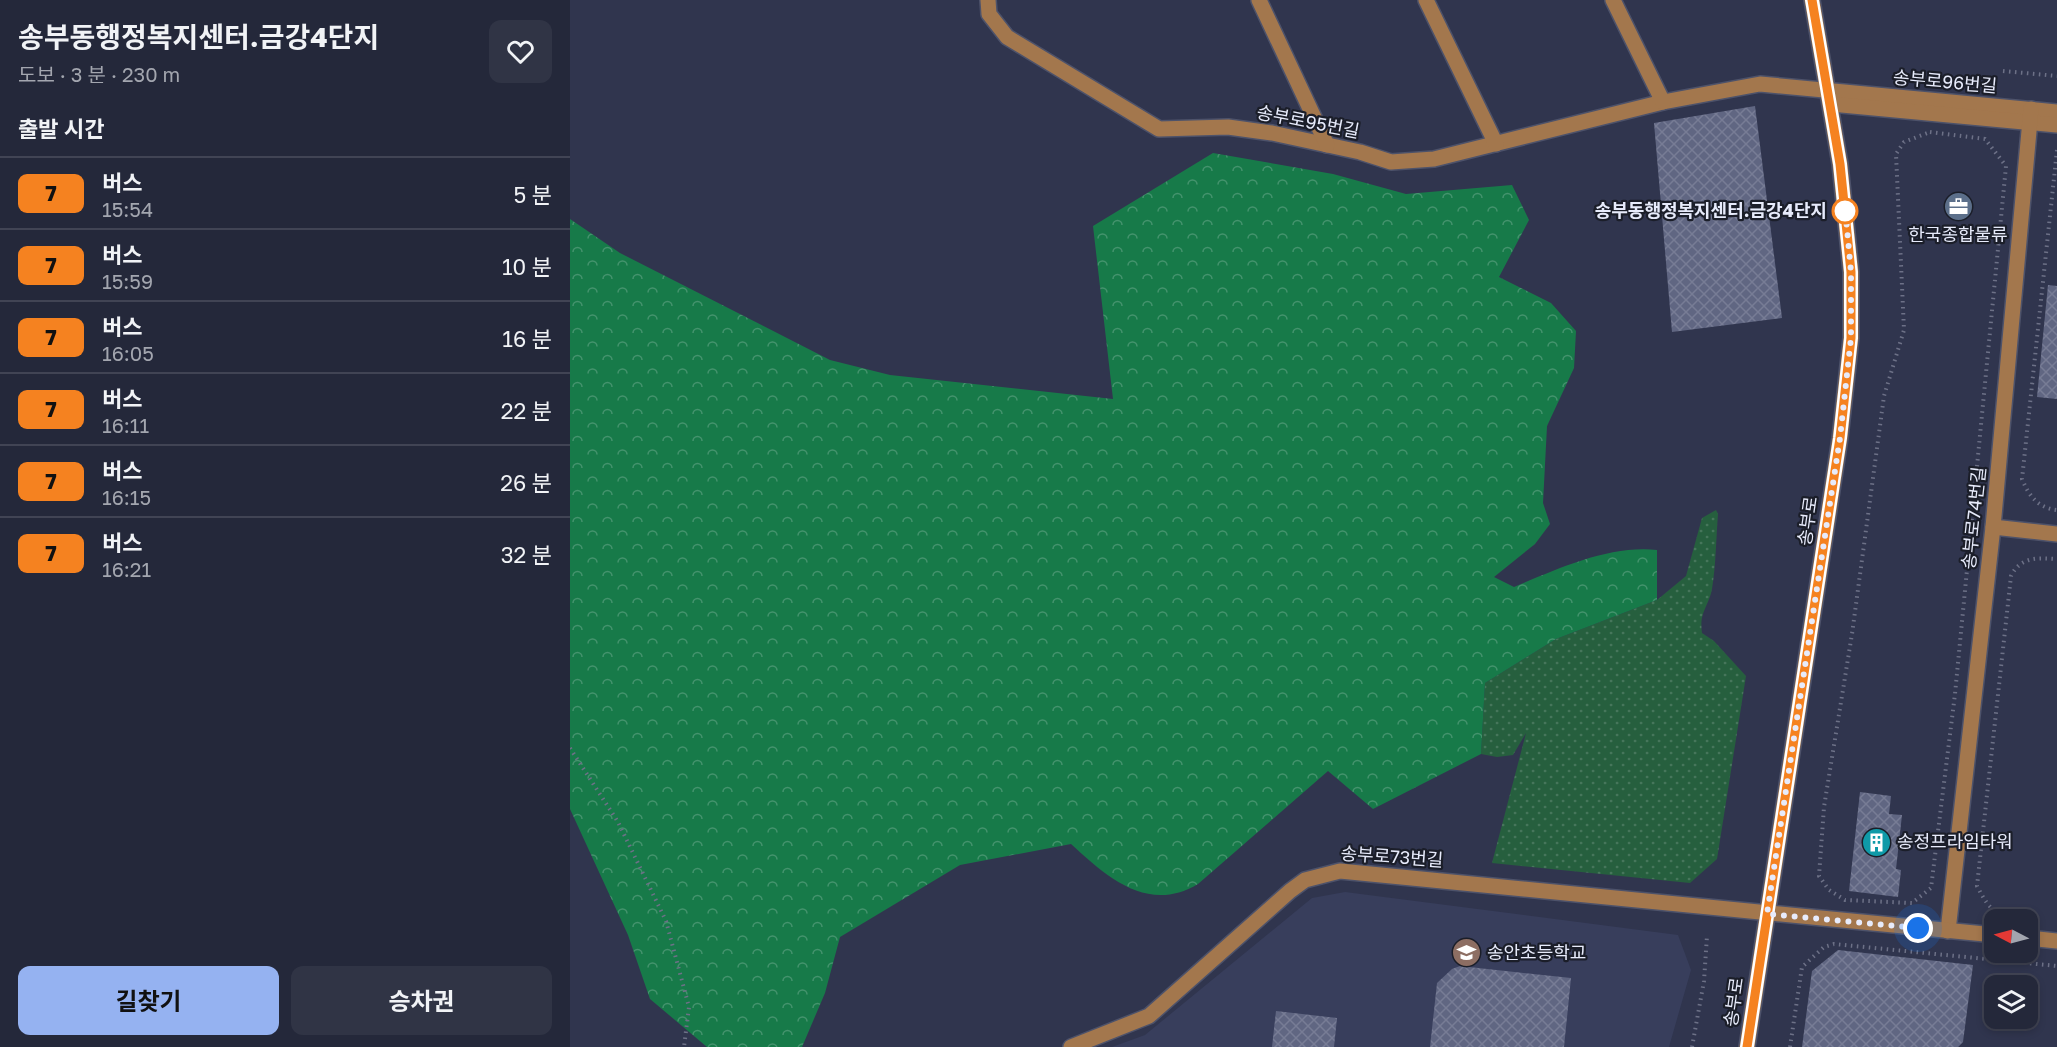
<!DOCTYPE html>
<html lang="ko">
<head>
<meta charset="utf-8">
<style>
  :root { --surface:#24283a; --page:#303445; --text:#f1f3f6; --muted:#a3a6af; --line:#414454; --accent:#95b2f1 }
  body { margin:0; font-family:"Golos Text","Noto Sans KR",sans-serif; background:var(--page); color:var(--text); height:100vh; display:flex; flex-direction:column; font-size:22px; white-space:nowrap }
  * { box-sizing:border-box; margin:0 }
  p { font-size:20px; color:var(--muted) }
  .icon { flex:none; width:33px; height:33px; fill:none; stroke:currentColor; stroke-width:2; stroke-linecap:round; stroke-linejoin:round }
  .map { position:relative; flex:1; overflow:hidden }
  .side { display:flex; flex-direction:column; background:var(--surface); width:570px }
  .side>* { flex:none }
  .badge { padding:0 12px; border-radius:9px; font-size:21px; line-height:39px }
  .needle { width:39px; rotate:276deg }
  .buttons { position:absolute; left:1414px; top:909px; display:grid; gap:12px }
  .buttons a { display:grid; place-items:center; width:54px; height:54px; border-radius:12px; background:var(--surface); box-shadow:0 3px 9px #0003,0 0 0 2px var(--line); font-size:30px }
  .you { position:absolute; width:30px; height:30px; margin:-15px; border:4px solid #fff; border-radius:50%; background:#1a73e8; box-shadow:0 0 0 9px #1a73e833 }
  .map>.badge { position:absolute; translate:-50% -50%; box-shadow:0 0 0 3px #fff }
  h2 { padding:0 18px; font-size:22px; line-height:54px }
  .round { display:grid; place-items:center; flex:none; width:63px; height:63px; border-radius:12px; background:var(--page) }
  .headline { display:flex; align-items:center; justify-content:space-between; height:102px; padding:0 18px }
  h1 { font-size:28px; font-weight:700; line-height:45px }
  .primary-button { display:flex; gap:12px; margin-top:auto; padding:12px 18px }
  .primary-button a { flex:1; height:69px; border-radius:12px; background:var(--accent); color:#111; font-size:24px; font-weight:700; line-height:69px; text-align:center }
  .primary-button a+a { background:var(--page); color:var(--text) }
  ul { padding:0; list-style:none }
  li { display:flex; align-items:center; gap:18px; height:72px; padding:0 18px; border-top:2px solid var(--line) }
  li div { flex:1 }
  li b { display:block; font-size:22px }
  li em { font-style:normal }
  li .badge { min-width:66px; font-weight:700; text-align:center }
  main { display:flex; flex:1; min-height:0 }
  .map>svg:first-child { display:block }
  .built { fill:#383e5c }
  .grass { fill:url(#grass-dots) }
  .forest { fill:url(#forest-crowns) }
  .building { fill:url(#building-cross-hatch) }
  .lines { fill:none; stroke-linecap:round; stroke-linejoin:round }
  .minor-casing { stroke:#4d526a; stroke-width:18 }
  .path { stroke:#6d7187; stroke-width:4; stroke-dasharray:1.5 4.5; stroke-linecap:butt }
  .minor { stroke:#a3774d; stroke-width:15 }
  .line-casing { stroke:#fff; stroke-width:14 }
  .line { stroke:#f58220; stroke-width:9 }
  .walk { stroke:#e7ebfb; stroke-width:6; stroke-dasharray:0 10.8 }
  .stop-dot { fill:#fff; stroke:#f58220; stroke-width:3 }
  .labels { text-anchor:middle; stroke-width:4.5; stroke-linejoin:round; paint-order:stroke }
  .street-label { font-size:18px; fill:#e7ebfb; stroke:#1b1e29 }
  .stop-label { font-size:18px; font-weight:bold; fill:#e7ebfb; stroke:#1b1e29; text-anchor:end }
  .poi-label { font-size:18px; fill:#e7ebfb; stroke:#1b1e29; text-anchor:start }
</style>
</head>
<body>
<main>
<section class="side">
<div class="headline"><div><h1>송부동행정복지센터.금강4단지</h1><p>도보 · 3 분 · 230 m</p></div><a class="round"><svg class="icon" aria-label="heart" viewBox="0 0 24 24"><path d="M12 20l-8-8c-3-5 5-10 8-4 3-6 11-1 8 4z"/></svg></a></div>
<h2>출발 시간</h2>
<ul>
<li><span class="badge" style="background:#f58220;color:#111">7</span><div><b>버스</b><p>15:54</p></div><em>5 분</em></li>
<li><span class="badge" style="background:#f58220;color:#111">7</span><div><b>버스</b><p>15:59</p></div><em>10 분</em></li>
<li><span class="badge" style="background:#f58220;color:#111">7</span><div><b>버스</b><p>16:05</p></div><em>16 분</em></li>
<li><span class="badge" style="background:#f58220;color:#111">7</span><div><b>버스</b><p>16:11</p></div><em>22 분</em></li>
<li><span class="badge" style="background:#f58220;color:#111">7</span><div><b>버스</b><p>16:15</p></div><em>26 분</em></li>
<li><span class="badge" style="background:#f58220;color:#111">7</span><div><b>버스</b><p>16:21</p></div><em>32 분</em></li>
</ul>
<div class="primary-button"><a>길찾기</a><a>승차권</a></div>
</section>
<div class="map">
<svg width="1487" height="1047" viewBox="0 0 1487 1047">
  <defs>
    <pattern id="grass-dots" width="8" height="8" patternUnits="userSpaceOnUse" patternTransform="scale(1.5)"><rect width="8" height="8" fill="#265f3e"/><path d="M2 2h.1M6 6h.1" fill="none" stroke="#46765b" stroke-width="1.8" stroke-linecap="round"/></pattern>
    <pattern id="forest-crowns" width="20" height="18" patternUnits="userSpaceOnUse" patternTransform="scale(1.5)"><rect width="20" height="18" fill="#177a49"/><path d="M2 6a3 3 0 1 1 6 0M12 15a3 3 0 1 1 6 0" fill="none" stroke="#44936d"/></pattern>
    <pattern id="building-cross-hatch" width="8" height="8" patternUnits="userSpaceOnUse" patternTransform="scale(1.5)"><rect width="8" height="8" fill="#606682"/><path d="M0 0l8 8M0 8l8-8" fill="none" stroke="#777c95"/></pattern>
  </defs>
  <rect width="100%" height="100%" fill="#30354e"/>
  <!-- built -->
  <path class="built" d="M775,892L1108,935L1121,970L1099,1047H542L575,1035L742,898Z"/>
  <!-- grass -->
  <path class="grass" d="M1146,510L1148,514C1146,539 1146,565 1142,589C1138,608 1129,612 1132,633L1144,641L1176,676L1147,859L1120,883L922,863L956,733L943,755L927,757L911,754L915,683L986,639L1087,600L1116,576L1132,518Z"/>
  <!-- forest -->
  <path class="forest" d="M643,153L763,174L836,194L942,185L959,220L929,277L981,303L1006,331L1004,368L977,426L973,503L980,524L965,544L924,577L944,587C988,569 1038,545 1087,550V600L986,639L915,683L911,754L803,809L758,771L628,884C578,914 537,877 501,844L390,865L270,937L255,993L232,1047H137L80,999L58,935L0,809V219L50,253L260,360L320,375L543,399L523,226Z"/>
  <!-- building -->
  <g class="building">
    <path d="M1185,106L1212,318L1102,332L1084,123Z"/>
    <path d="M1478,285L1487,286V399L1467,397Z"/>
    <path d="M1290,792L1321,796L1319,814L1332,815L1326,869L1331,870L1328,897L1279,891Z"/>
    <path d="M1268,950L1403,965L1393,1042L1388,1047H1232L1242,971Z"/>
    <path d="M890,966L1001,978L994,1047H860L867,983L882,969Z"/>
    <path d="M706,1011L767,1018L764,1047H702Z"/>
  </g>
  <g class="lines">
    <defs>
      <g id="minor">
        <path d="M418,0L419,14L437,37L589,129L658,127L702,133L790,152L821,162L864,159L1093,102L1190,84L1487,112"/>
        <path d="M689,0L757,145"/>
        <path d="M856,0L926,144"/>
        <path d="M1043,0L1093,102"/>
        <path d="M1261,104L1487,125"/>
        <path d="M1423,527L1487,534"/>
        <path d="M1378,931L1423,527L1461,109"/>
        <path d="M1458,938L1487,941"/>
        <path d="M501,1047L579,1016L720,891L735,880L770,871L1425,935"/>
        <path d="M1177,1047L1270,438L1281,338V272L1270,164L1242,0"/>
      </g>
    </defs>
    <!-- minor casing -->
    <use href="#minor" class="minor-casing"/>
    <!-- path -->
    <g class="path">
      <path d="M1433,71L1487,76"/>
      <path d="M1360,132L1415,139L1436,166L1385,694L1361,888L1342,903L1275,900L1259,890L1249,876L1254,807L1282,634L1314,396L1334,330L1326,154L1334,142Z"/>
      <path d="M1487,150L1452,479C1459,496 1468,508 1487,510"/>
      <path d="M0,748L48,822L96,921L119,1007L114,1047"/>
      <path d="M1454,917C1425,914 1421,913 1407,886L1441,576C1451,556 1468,558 1487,559"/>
      <path d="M1122,1047L1134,981L1137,936"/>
      <path d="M1220,1047L1232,967L1254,947L1264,944L1487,966"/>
    </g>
    <!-- minor -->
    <use href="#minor" class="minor"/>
  </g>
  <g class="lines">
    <defs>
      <path id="line" d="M1177,1047L1270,438L1281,338V272L1270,164L1242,0"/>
    </defs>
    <!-- line casing -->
    <use href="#line" class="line-casing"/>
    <!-- line -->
    <use href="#line" class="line"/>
    <!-- walk -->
    <path class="walk" d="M1275,211V207L1281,272V338L1270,438L1197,914L1348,928"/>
  </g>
  <!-- icons -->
  <defs>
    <symbol id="office-disc" viewBox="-11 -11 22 22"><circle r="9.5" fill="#5c6f8a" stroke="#1b1e29"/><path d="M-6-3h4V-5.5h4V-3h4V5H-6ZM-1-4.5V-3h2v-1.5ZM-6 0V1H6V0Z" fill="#fff"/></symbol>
    <symbol id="building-disc" viewBox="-11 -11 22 22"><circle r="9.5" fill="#0f9aa8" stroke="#1b1e29"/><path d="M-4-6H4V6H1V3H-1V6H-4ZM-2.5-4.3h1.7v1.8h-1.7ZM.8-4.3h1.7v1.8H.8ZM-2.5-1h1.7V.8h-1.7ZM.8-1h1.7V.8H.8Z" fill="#fff"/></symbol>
    <symbol id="school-disc" viewBox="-11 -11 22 22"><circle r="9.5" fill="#8d6e63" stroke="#1b1e29"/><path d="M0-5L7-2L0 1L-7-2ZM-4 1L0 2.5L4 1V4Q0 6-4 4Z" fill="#fff"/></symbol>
  </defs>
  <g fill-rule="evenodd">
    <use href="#office-disc" x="1372" y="190" width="33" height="33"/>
    <use href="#building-disc" x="1290" y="826" width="33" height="33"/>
    <use href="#school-disc" x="880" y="936" width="33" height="33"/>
  </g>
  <!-- markers -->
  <circle class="stop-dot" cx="1275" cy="211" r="12"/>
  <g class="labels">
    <!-- street labels -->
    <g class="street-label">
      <text transform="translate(1375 82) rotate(5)" y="6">송부로96번길</text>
      <text transform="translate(738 122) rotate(11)" y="6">송부로95번길</text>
      <text transform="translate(1404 518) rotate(-84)" y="6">송부로74번길</text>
      <text transform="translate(1238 521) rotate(-82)" y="6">송부로</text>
      <text transform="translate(822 857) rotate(4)" y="6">송부로73번길</text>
      <text transform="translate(1164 1002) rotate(-82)" y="6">송부로</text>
    </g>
    <!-- stop labels -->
    <g class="stop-label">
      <text x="1257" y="217">송부동행정복지센터.금강4단지</text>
    </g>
    <!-- poi labels -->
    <g class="poi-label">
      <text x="1388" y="241" text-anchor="middle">한국종합물류</text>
      <text x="1327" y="848">송정프라임타워</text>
      <text x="917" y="959">송안초등학교</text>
    </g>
  </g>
</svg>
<div class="buttons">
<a><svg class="needle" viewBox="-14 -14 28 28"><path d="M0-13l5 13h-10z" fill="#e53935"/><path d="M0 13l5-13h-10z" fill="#a3a6af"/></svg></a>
<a><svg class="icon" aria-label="layers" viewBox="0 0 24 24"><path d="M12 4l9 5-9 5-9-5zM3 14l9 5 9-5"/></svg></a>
</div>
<div class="you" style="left:1348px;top:928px"></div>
</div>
</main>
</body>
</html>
